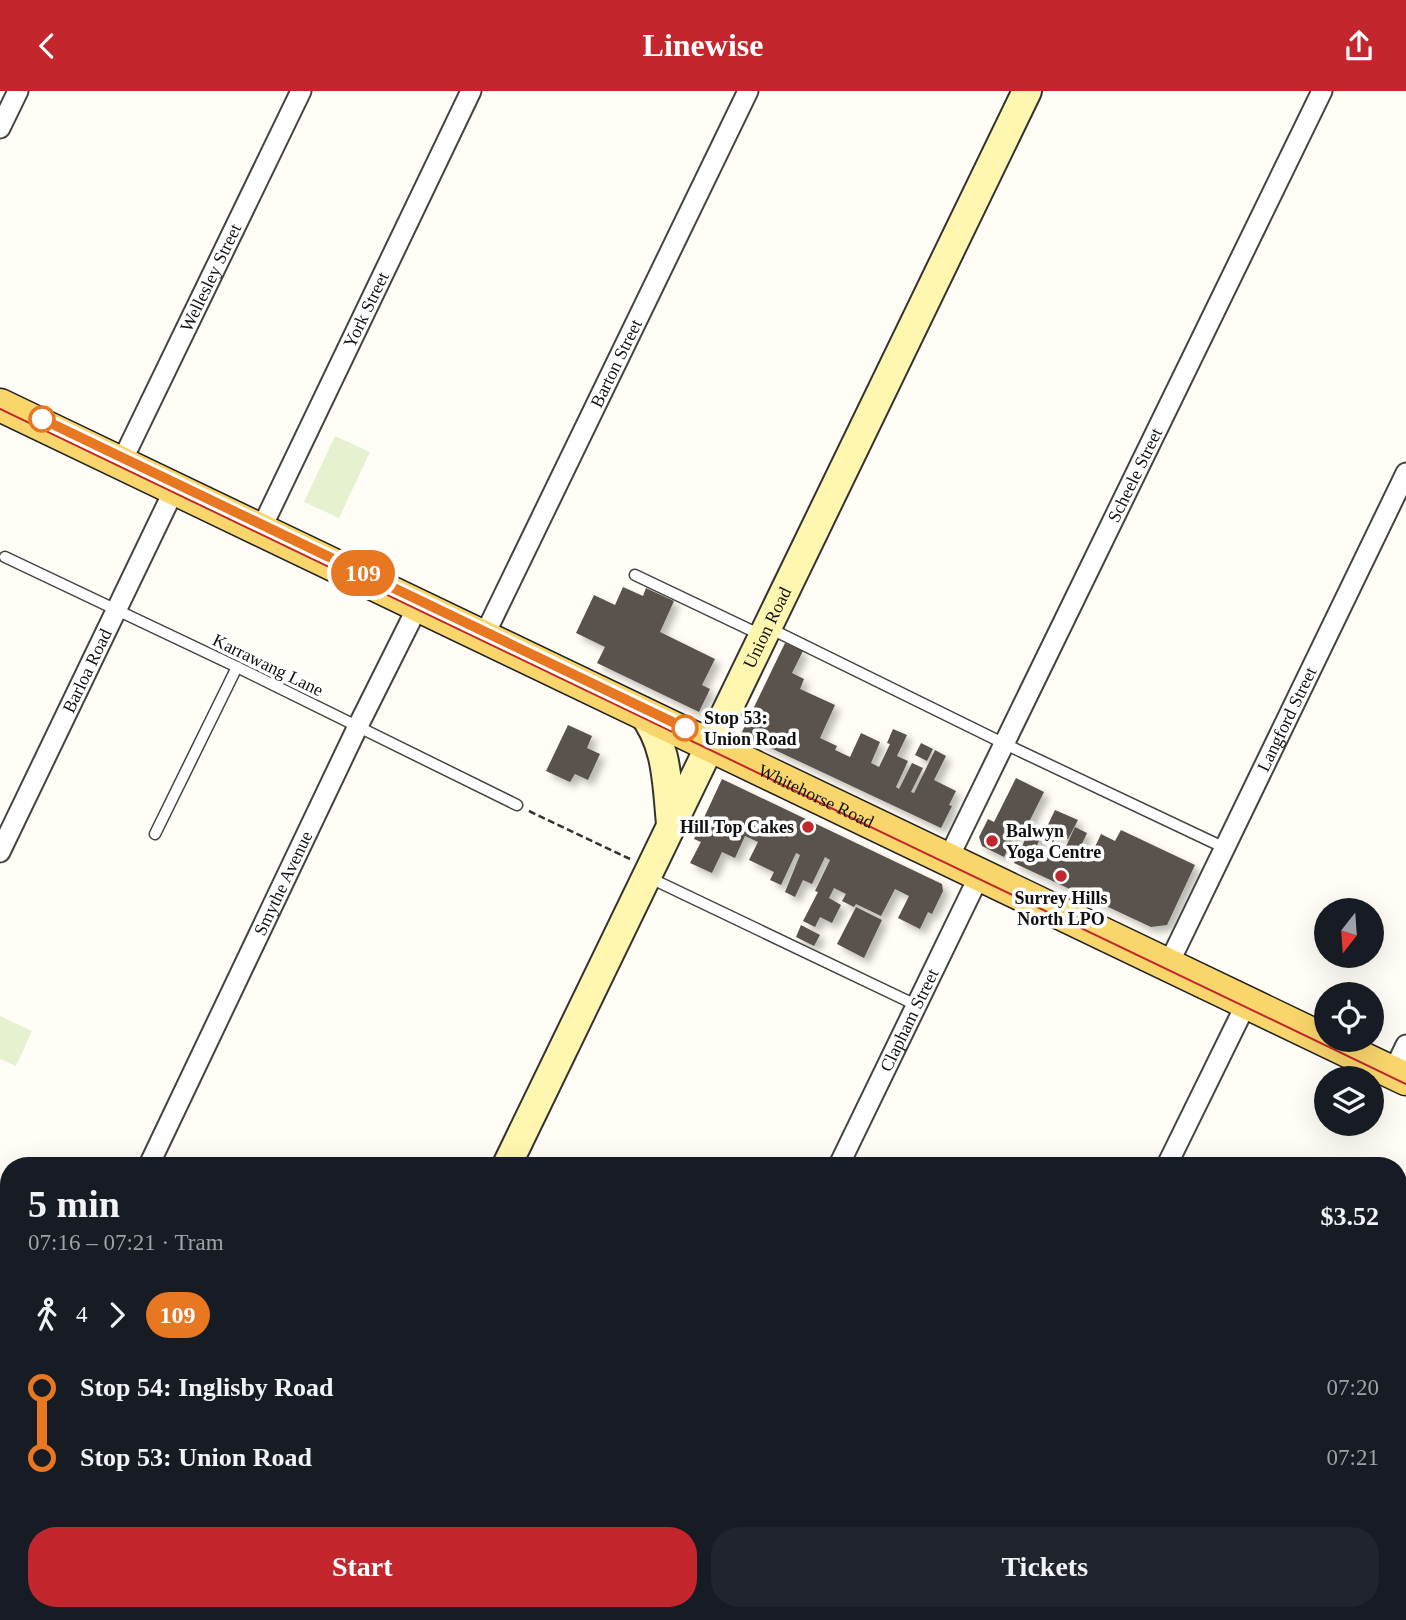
<!DOCTYPE html>
<html lang="en">
<head>
<meta charset="utf-8">
<style>
  :root { --surface:#171b24; --page:#20242c; --text:#f1f3f6; --muted:#9ea1a6; --accent:#c4262e }
  body { margin:0; font-family:Georgia,serif; background:var(--page); color:var(--text); height:100vh; display:flex; flex-direction:column; font-size:26px; white-space:nowrap }
  * { box-sizing:border-box; margin:0 }
  p { font-size:23px; color:var(--muted) }
  .icon { flex:none; width:38px; height:38px; fill:none; stroke:currentColor; stroke-width:2; stroke-linecap:round; stroke-linejoin:round }
  .map { position:relative; flex:1; overflow:hidden }
  .side { position:absolute; left:0px; top:1066px; width:1407px; height:464px; display:flex; flex-direction:column; background:var(--surface); border-radius:28px 28px 0 0; box-shadow:0 7px 28px #0002 }
  .side>* { flex:none }
  .badge { padding:0 14px; border-radius:23px; font-size:24px; line-height:46px }
  .needle { width:46px; rotate:197deg }
  .controls { position:absolute; left:1314px; top:807px; display:grid; gap:14px }
  .controls a { display:grid; place-items:center; width:70px; height:70px; border-radius:50%; background:var(--surface); box-shadow:0 7px 28px #0002; font-size:35px }
  .map>.badge { position:absolute; translate:-50% -50%; box-shadow:0 0 0 4px #fff }
  .legs { display:flex; align-items:center; gap:10px; height:77px; padding:0 28px; font-size:23px }
  .legs p { margin-inline-start:auto }
  .headline { display:flex; align-items:center; justify-content:space-between; height:119px; padding:0 28px }
  h1 { font-size:38px; font-weight:700; line-height:52px }
  .cta { display:flex; gap:14px; margin-top:auto; padding:14px 28px }
  .cta a { flex:1; height:80px; border-radius:28px; background:var(--accent); color:#fff; font-size:28px; font-weight:700; line-height:80px; text-align:center }
  .cta a+a { background:var(--page); color:var(--text) }
  ul { padding:0 28px; list-style:none }
  li { display:flex; align-items:center; gap:24px; height:70px; font-size:26px }
  li i { display:grid; place-items:center; width:10px; height:100%; margin:0 9px; background:currentColor }
  li i::after { content:''; width:18px; height:18px; margin:-9px; border:5px solid; border-radius:50%; background:var(--surface) }
  li p { margin-inline-start:auto }
  li:first-child i { background:linear-gradient(#0000 50%,currentColor 0) }
  li:last-child i { background:linear-gradient(currentColor 50%,#0000 0) }
  header { display:flex; justify-content:space-between; align-items:center; height:91px; padding:0 28px; background:var(--accent); color:#fff; font-size:32px; font-weight:700 }
  .map>svg:first-child { display:block }
  .green { fill:#d5ebbd }
  .pitch { fill:#e6f2cf }
  .building { fill:#5a524d; filter:url(#shadow) }
  .lines { fill:none; stroke-linecap:round; stroke-linejoin:round }
  .service-casing { stroke:#444; stroke-width:13 }
  .minor-casing { stroke:#444; stroke-width:23 }
  .tertiary-casing { stroke:#444; stroke-width:28 }
  .secondary-casing { stroke:#333; stroke-width:32 }
  .primary-casing { stroke:#222; stroke-width:35 }
  .path { stroke:#333; stroke-width:2.5; stroke-dasharray:7 3.5; stroke-linecap:butt }
  .service { stroke:#fff; stroke-width:10 }
  .minor { stroke:#fff; stroke-width:19 }
  .tertiary { stroke:#fff; stroke-width:24 }
  .secondary { stroke:#fff6b0; stroke-width:28 }
  .primary { stroke:#f9d66b; stroke-width:32 }
  .tram { stroke:#c4262e; stroke-width:2 }
  .line-1-casing { stroke:#fff; stroke-width:16 }
  .line-1 { stroke:#e87722; stroke-width:10 }
  .stop-1-dot { fill:#fff; stroke:#e87722; stroke-width:3.5 }
  .poi-dot { fill:#c4262e; stroke:#fff; stroke-width:2.5 }
  .labels { text-anchor:middle; stroke-width:7; stroke-linejoin:round; paint-order:stroke }
  .street-label { font-size:18px; fill:#111; stroke:#fff }
  .stop-label { font-size:18px; font-weight:bold; fill:#111; stroke:#fff; text-anchor:start }
  .poi-label { font-size:18px; font-weight:bold; fill:#111; stroke:#fff; text-anchor:end }
</style>
</head>
<body>
<header><svg class="icon" aria-label="back" viewBox="0 0 24 24"><path d="M15 5l-7 7 7 7"/></svg>Linewise<svg class="icon" aria-label="share" viewBox="0 0 24 24"><path d="M12 15V3M7 8l5-5 5 5M5 13v7h14v-7"/></svg></header>
<div class="map">
<svg width="1406" height="1529" viewBox="0 0 1406 1529">
  <defs>
    <filter id="shadow"><feDropShadow dx="5.5" dy="5.5" stdDeviation="3.5" flood-color="#0004"/></filter>
  </defs>
  <rect width="100%" height="100%" fill="#fffdf5"/>
  <!-- green -->
  <path class="green" d="M14,1521H271L267,1529H10Z"/>
  <!-- pitch -->
  <g class="pitch">
    <path d="M335,345L370,361L339,427L304,411Z"/>
    <path d="M0,925L32,940L16,975L0,968Z"/>
  </g>
  <!-- building -->
  <g class="building">
    <path d="M623,496L643,505L646,497L674,510L660,541L715,568L702,594L710,598L699,621L597,572L605,556L576,542L594,504L615,514Z"/>
    <path d="M785,552L803,560L792,582L804,588L800,598L835,614L820,647L837,655L835,659L850,666L861,642L880,651L871,672L879,676L890,653L887,652L893,638L907,644L897,665L908,670L896,696L899,698L912,672L923,677L911,701L914,702L935,659L946,665L934,689L956,700L949,714L952,715L941,737L741,643Z"/>
    <path d="M568,634L592,645L587,657L600,663L588,689L575,683L570,691L546,680Z"/>
    <path d="M921,652L933,658L927,670L915,664Z"/>
    <path d="M1016,687L1044,701L1022,745L1016,742L1004,766L982,755L979,746L988,728L994,731Z"/>
    <path d="M722,688L942,793L943,800L932,823L928,821L920,838L898,827L909,805L895,798L881,825L856,813L854,816L842,810L846,803L834,797L829,807L841,814L832,832L820,826L815,836L803,830L818,801L815,800L830,769L825,766L812,793L803,789L795,806L785,801L800,764L796,762L781,794L770,789L774,781L749,769L758,751L745,745L735,767L722,761L712,782L690,772L701,751L694,748Z"/>
    <path d="M1055,719L1078,729L1068,748L1057,742L1053,752L1042,746Z"/>
    <path d="M1032,734L1044,740L1036,756L1060,768L1075,736L1087,742L1076,766L1088,771L1101,743L1115,750L1121,739L1195,774L1167,834L1151,836L1014,772Z"/>
    <path d="M856,816L882,829L864,867L837,853Z"/>
    <path d="M801,834L820,844L814,855L796,846Z"/>
  </g>
  <g class="lines">
    <defs>
      <g id="service">
        <path d="M5,466L237,576L517,714"/>
        <path d="M635,484L761,544"/>
        <path d="M769,537L1005,653L1225,757"/>
        <path d="M155,743L237,576"/>
        <path d="M648,786L916,914"/>
      </g>
      <g id="minor">
        <path d="M0,37L18,0"/>
        <path id="s1" d="M121,372L301,0"/>
        <path id="s2" d="M261,438L471,0"/>
        <path id="s3" d="M484,545L748,0"/>
        <path id="s4" d="M0,761L175,397"/>
        <path id="s5" d="M948,768L1322,0"/>
        <path id="s6" d="M1168,874L1406,382"/>
        <path d="M1393,981L1406,954"/>
        <path id="s7" d="M149,1074L358,635L419,513"/>
        <path id="s8" d="M839,1074L980,783"/>
        <path d="M1167,1074L1247,911"/>
        <path d="M1398,1295L1406,1298"/>
        <path d="M0,1337L9,1340"/>
        <path d="M577,1521L594,1529"/>
        <path d="M1212,1521L1216,1529"/>
        <path d="M1254,1521L1262,1529"/>
        <path d="M620,1529L624,1521"/>
        <path d="M945,1529L949,1521"/>
      </g>
      <g id="tertiary">
        <path d="M1398,1494L1406,1478"/>
        <path d="M1382,1529L1385,1521"/>
      </g>
      <g id="secondary">
        <path d="M641,620C668,653 667,693 671,733"/>
        <path id="s9" d="M507,1074L1027,0"/>
        <path d="M287,1529L291,1521"/>
      </g>
      <g id="primary">
        <path id="s10" d="M0,314L1406,988"/>
      </g>
    </defs>
    <!-- service casing -->
    <use href="#service" class="service-casing"/>
    <!-- minor casing -->
    <use href="#minor" class="minor-casing"/>
    <!-- tertiary casing -->
    <use href="#tertiary" class="tertiary-casing"/>
    <!-- secondary casing -->
    <use href="#secondary" class="secondary-casing"/>
    <!-- primary casing -->
    <use href="#primary" class="primary-casing"/>
    <!-- path -->
    <g class="path">
      <path d="M529,720L630,768"/>
      <path d="M147,1521L152,1529"/>
    </g>
    <!-- service -->
    <use href="#service" class="service"/>
    <!-- minor -->
    <use href="#minor" class="minor"/>
    <!-- tertiary -->
    <use href="#tertiary" class="tertiary"/>
    <!-- secondary -->
    <use href="#secondary" class="secondary"/>
    <!-- primary -->
    <use href="#primary" class="primary"/>
    <!-- tram -->
    <path class="tram" d="M0,318L1406,993"/>
  </g>
  <g class="lines">
    <defs>
      <path id="line-1" d="M42,328L685,637"/>
    </defs>
    <!-- line-1 casing -->
    <use href="#line-1" class="line-1-casing"/>
    <!-- line-1 -->
    <use href="#line-1" class="line-1"/>
  </g>
  <!-- markers -->
  <g class="stop-1-dot">
    <circle cx="42" cy="328" r="12"/>
    <circle cx="685" cy="637" r="12"/>
  </g>
  <g class="poi-dot">
    <circle cx="808" cy="736" r="7"/>
    <circle cx="992" cy="750" r="7"/>
    <circle cx="1061" cy="785" r="7"/>
  </g>
  <g class="labels">
    <!-- street labels -->
    <g class="street-label">
      <text dy="6" stroke="none"><textPath href="#s1" startOffset="206">Wellesley Street</textPath></text>
      <text dy="6" stroke="none"><textPath href="#s2" startOffset="243">York Street</textPath></text>
      <text dy="6" stroke="none"><textPath href="#s3" startOffset="303">Barton Street</textPath></text>
      <text dy="6" stroke="none"><textPath href="#s5" startOffset="427">Scheele Street</textPath></text>
      <text dy="6" stroke="none"><textPath href="#s9" startOffset="597">Union Road</textPath></text>
      <text transform="translate(268 574) rotate(26)" y="6">Karrawang Lane</text>
      <text dy="6" stroke="none"><textPath href="#s4" startOffset="201">Barloa Road</textPath></text>
      <text dy="6" stroke="none"><textPath href="#s6" startOffset="273">Langford Street</textPath></text>
      <text dy="6" stroke="none"><textPath href="#s10" startOffset="905">Whitehorse Road</textPath></text>
      <text dy="6" stroke="none"><textPath href="#s7" startOffset="312">Smythe Avenue</textPath></text>
      <text dy="6" stroke="none"><textPath href="#s8" startOffset="161">Clapham Street</textPath></text>
    </g>
    <!-- stop labels -->
    <g class="stop-label">
      <text x="704" y="633">Stop 53:<tspan x="704" dy="21">Union Road</tspan></text>
    </g>
    <!-- poi labels -->
    <g class="poi-label">
      <text x="794" y="742">Hill Top Cakes</text>
      <text x="1006" y="746" text-anchor="start">Balwyn<tspan x="1006" dy="21">Yoga Centre</tspan></text>
      <text x="1061" y="813" text-anchor="middle">Surrey Hills<tspan x="1061" dy="21">North LPO</tspan></text>
    </g>
  </g>
</svg>
<div class="controls">
<a><svg class="needle" viewBox="-14 -14 28 28"><path d="M0-13l5 13h-10z" fill="#e53935"/><path d="M0 13l5-13h-10z" fill="#9ea1a6"/></svg></a>
<a><svg class="icon" aria-label="locate" viewBox="0 0 24 24"><circle cx="12" cy="12" r="6"/><path d="M12 2v4M12 18v4M2 12h4M18 12h4"/></svg></a>
<a><svg class="icon" aria-label="layers" viewBox="0 0 24 24"><path d="M12 4l9 5-9 5-9-5zM3 14l9 5 9-5"/></svg></a>
</div>
<b class="badge" style="left:363px;top:482px;background:#e87722;color:#fff">109</b>
<section class="side">
<div class="headline"><div><h1>5 min</h1><p>07:16 – 07:21 · Tram</p></div><b>$3.52</b></div>
<div class="legs"><svg class="icon" aria-label="walk" viewBox="0 0 24 24"><circle cx="13" cy="4" r="2"/><path d="M13 8l-2 6 4 7M11 14l-3 7M7 12l3-4h3l4 4"/></svg>4<svg class="icon" aria-label="forward" viewBox="0 0 24 24"><path d="M9 5l7 7-7 7"/></svg><b class="badge" style="background:#e87722;color:#fff">109</b></div>
<ul>
<li><i style="color:#e87722"></i><b>Stop 54: Inglisby Road</b><p>07:20</p></li>
<li><i style="color:#e87722"></i><b>Stop 53: Union Road</b><p>07:21</p></li>
</ul>
<div class="cta"><a>Start</a><a>Tickets</a></div>
</section>
</div>
</body>
</html>
